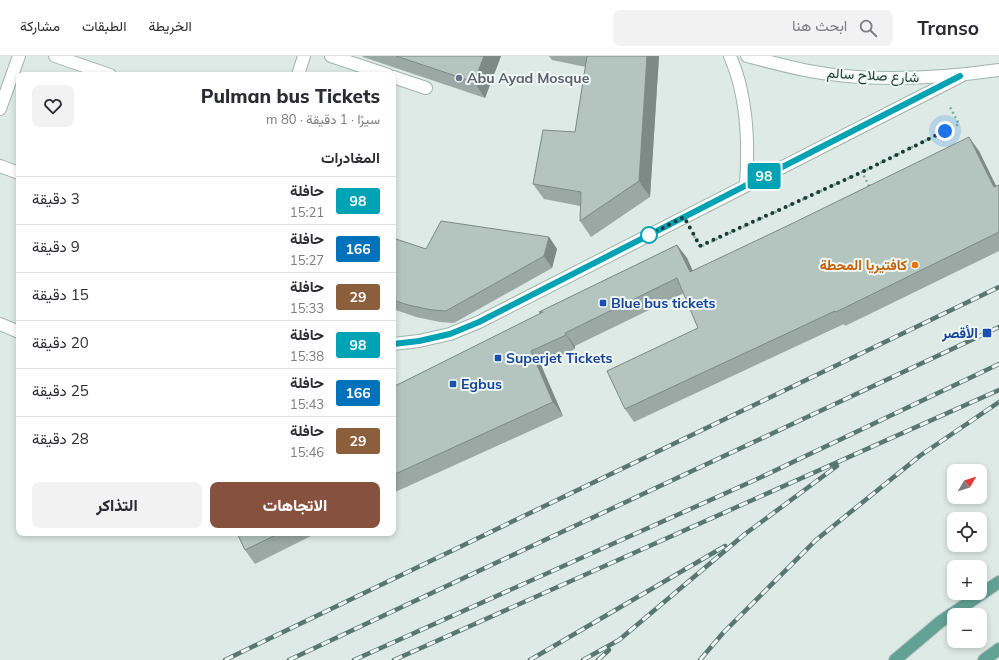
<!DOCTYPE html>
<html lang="ar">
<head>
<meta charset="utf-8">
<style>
  :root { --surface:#fff; --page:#f2f2f3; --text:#2b2b33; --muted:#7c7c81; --line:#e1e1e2; --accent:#875140 }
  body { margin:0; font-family:Mulish,Vazirmatn,sans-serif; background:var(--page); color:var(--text); direction:rtl; height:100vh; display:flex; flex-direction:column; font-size:15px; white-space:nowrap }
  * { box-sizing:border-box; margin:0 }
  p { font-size:13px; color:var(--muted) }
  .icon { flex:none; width:22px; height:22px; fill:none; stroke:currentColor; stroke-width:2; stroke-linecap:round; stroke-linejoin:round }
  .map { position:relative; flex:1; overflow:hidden; direction:ltr }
  .side { position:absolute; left:16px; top:16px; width:380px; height:464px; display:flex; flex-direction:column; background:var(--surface); border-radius:8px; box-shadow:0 2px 6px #0003; direction:rtl }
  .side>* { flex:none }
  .badge { padding:0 8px; border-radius:3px; font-size:14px; line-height:26px }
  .needle { width:26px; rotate:51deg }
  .buttons { position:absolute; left:947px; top:408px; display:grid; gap:8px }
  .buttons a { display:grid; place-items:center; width:40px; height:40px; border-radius:8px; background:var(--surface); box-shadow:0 2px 6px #0003; font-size:20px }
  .you { position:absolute; width:20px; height:20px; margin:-10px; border:3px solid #fff; border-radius:50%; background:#1a73e8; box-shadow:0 0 0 6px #1a73e833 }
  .map>.badge { position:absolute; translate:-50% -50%; box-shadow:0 0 0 2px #fff }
  h2 { padding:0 16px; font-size:15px; line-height:36px }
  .round { display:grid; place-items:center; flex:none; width:42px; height:42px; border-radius:8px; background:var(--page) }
  .headline { display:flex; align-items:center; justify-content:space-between; height:68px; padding:0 16px }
  h1 { font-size:19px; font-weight:800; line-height:30px }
  .button { display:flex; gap:8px; margin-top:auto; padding:8px 16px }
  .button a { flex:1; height:46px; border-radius:8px; background:var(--accent); color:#fff; font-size:16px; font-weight:800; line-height:46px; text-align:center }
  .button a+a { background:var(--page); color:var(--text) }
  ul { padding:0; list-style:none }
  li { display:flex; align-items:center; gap:12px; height:48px; padding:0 16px; border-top:1px solid var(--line) }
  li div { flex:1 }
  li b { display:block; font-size:15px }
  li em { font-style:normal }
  li .badge { min-width:44px; font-weight:700; text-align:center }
  header { display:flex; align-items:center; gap:24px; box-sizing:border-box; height:56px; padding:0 20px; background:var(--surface); border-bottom:1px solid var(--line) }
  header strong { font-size:19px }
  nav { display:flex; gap:22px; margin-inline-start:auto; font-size:14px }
  .search { width:280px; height:36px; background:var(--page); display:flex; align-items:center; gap:10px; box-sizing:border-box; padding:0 14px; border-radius:8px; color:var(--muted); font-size:15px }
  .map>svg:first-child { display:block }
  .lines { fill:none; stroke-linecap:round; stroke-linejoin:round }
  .minor-casing { stroke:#a1b2ac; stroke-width:14 }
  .secondary-casing { stroke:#9db6ae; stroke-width:14 }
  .primary-casing { stroke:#bcc4c2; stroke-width:14 }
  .path { stroke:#7dafa2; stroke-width:2.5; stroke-dasharray:2 3; stroke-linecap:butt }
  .minor { stroke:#fff; stroke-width:12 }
  .secondary { stroke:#fff; stroke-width:12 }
  .primary { stroke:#61a294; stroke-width:12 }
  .rail-casing { stroke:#597670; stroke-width:4.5 }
  .rail { stroke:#eef7f3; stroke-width:3; stroke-dasharray:9; stroke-linecap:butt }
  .wall { fill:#9aa9a3 }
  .shaded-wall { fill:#7d8a85 }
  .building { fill:#b3c5be; stroke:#7d8a85 }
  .line-casing { stroke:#fff; stroke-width:9 }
  .line { stroke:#00a3b4; stroke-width:6 }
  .walk { stroke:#1f3a34; stroke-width:4; stroke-dasharray:0 7.2 }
  .worship-dot { fill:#6b7280; stroke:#eef7f3; stroke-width:1.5 }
  .stop-dot { fill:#fff; stroke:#00a3b4; stroke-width:2 }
  .food-dot { fill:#e8710a; stroke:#eef7f3; stroke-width:1.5 }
  .transit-dot { fill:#1a4fb4; stroke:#eef7f3; stroke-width:1.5 }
  .labels { text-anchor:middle; stroke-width:4; stroke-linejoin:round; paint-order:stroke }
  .street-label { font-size:14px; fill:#1f3a34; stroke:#eef7f3 }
  .worship-label { font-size:14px; font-weight:bold; fill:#5b616d; stroke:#eef7f3; text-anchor:start }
  .food-label { font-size:14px; font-weight:bold; fill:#c56008; stroke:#eef7f3; text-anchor:end }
  .transit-label { font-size:14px; font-weight:bold; fill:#164399; stroke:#eef7f3; text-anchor:start }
</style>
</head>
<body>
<header>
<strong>Transo</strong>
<div class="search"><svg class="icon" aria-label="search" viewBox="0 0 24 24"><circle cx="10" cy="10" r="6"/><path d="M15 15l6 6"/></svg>ابحث هنا</div>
<nav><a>الخريطة</a><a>الطبقات</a><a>مشاركة</a></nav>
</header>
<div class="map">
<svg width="999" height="604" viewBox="0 0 999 604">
  <rect width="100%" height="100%" fill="#deeae5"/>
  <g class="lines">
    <defs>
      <g id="minor">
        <path d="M55,0L110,19"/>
        <path d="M331,0L388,19"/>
        <path d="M730,0C734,10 738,20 740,30C748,64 748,94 746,129"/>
        <path d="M298,19L304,0"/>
        <path d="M393,21L426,32"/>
        <path d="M0,53L19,0"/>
        <path d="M0,110L19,117"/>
        <path d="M0,268L19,276"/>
        <path d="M393,288L419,285L450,278L479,266L961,20"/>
      </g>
      <path id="secondary" d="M747,0C766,5 785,10 804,14C868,27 935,23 999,14"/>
      <g id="primary">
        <path d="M895,604L940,566L999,526"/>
        <path d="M984,604L999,593"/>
      </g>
    </defs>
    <!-- minor casing -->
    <use href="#minor" class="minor-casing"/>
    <!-- secondary casing -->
    <use href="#secondary" class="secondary-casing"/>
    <!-- primary casing -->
    <use href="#primary" class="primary-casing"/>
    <!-- path -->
    <g class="path">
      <path d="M862,116L959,68L950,51"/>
      <path d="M694,180L700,191L862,116L870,132"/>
    </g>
    <!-- minor -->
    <use href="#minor" class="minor"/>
    <!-- secondary -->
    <use href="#secondary" class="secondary"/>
    <!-- primary -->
    <use href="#primary" class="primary"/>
    <defs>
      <g id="rail">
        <path d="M225,604L999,231"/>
        <path d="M289,604L999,271"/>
        <path d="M354,604L755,424L999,308"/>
        <path d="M394,604L999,334"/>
        <path d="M530,604L725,490"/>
        <path d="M583,604L619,584L745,478L837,410"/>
        <path d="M598,604L609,594"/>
        <path d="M700,604L723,577L816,484L921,399L999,346"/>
      </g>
    </defs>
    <!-- rail casing -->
    <use href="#rail" class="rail-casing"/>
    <!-- rail -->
    <use href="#rail" class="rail"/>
  </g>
  <!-- wall -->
  <g class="wall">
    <path d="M362,0H501L485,42L363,1Z"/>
    <path d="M549,0H659L650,141L591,181L580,165V150L544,143L533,128L575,76L586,11L552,4Z"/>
    <path d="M979,95L996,130L999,129V195L845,270L844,268L634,366L625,353L698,272L684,237L575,290V293L541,309L563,360L393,437V331L540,258L539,256L677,189L687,202L693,215Z"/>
    <path d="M549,181L557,193L552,212L454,267L440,266L416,261L393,253V182L426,193Z"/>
    <path d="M237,477H317L255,508L245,494Z"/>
  </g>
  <!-- shaded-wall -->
  <g class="shaded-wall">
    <path d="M484,0H501L485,42L474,26Z"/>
    <path d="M647,0H659L650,141L639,125Z"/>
    <path d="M969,81L979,95L999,136L994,131Z"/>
    <path d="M549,181L557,193L552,212L544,200Z"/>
    <path d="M677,189L687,202L699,230L690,216Z"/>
    <path d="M565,277L575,290V293L566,279Z"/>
    <path d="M531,295L541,309L563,360L553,346Z"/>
  </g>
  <!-- building -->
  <g class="building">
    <path d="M396,0H484L474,26Z"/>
    <path d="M587,0H647L639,125L580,165L581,136L533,128L543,74L575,76Z"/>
    <path d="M969,81L994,131L999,129V176L836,256L835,255L625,353L607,315L698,272L677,222L565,277L566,279L531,295L553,346L393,419V331L543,256H539L677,189L690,216L787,170Z"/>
    <path d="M441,165L549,181L544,200L446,255L432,254L408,249L393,244V182L426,193Z"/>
    <path d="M237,477H280L245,494Z"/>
  </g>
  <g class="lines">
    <defs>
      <path id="line" d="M393,288L419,285L450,278L479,266L960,20"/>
    </defs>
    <!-- line casing -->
    <use href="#line" class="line-casing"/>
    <!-- line -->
    <use href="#line" class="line"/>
    <!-- walk -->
    <path class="walk" d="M649,179L643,182L684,161L700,190L862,116L945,75"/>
  </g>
  <!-- markers -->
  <circle class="worship-dot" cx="459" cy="22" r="4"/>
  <circle class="stop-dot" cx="649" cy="179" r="8"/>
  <circle class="food-dot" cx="915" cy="209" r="4"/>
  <g class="transit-dot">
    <rect x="599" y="243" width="8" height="8" rx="2"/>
    <rect x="982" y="272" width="10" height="10" rx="2"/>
    <rect x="494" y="298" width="8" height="8" rx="2"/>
    <rect x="449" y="324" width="8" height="8" rx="2"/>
  </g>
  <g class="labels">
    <!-- street labels -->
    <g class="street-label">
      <text transform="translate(873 19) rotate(3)" y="5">شارع صلاح سالم</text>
    </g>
    <!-- worship labels -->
    <g class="worship-label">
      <text x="467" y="27">Abu Ayad Mosque</text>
    </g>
    <!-- food labels -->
    <g class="food-label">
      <text x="907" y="214">كافتيريا المحطة</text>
    </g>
    <!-- transit labels -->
    <g class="transit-label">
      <text x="611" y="252">Blue bus tickets</text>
      <text x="978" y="282" text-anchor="end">الأقصر</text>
      <text x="506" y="307">Superjet Tickets</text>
      <text x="461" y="333">Egbus</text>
    </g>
  </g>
</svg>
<div class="buttons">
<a><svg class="needle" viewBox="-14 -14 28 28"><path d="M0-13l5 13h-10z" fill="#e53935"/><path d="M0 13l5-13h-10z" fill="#7c7c81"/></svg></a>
<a><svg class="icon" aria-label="locate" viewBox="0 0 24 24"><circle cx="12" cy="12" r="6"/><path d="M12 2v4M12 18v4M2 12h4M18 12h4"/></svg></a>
<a>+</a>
<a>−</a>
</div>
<div class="you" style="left:945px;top:75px"></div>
<b class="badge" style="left:764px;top:120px;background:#00a3b4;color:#fff">98</b>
<section class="side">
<div class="headline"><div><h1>Pulman bus Tickets</h1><p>سيرًا · 1 دقيقة · 80 m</p></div><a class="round"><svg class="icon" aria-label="heart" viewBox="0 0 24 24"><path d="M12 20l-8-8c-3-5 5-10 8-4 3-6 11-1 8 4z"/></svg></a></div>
<h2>المغادرات</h2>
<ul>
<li><span class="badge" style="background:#00a3b4;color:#fff">98</span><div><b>حافلة</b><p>15:21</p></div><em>3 دقيقة</em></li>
<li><span class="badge" style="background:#0072bc;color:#fff">166</span><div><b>حافلة</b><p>15:27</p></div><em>9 دقيقة</em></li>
<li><span class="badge" style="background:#8b5e3c;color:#fff">29</span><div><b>حافلة</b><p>15:33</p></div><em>15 دقيقة</em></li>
<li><span class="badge" style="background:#00a3b4;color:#fff">98</span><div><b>حافلة</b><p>15:38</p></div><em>20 دقيقة</em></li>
<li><span class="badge" style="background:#0072bc;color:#fff">166</span><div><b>حافلة</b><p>15:43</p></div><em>25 دقيقة</em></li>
<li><span class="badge" style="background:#8b5e3c;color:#fff">29</span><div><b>حافلة</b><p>15:46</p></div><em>28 دقيقة</em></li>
</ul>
<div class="button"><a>الاتجاهات</a><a>التذاكر</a></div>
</section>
</div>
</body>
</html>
